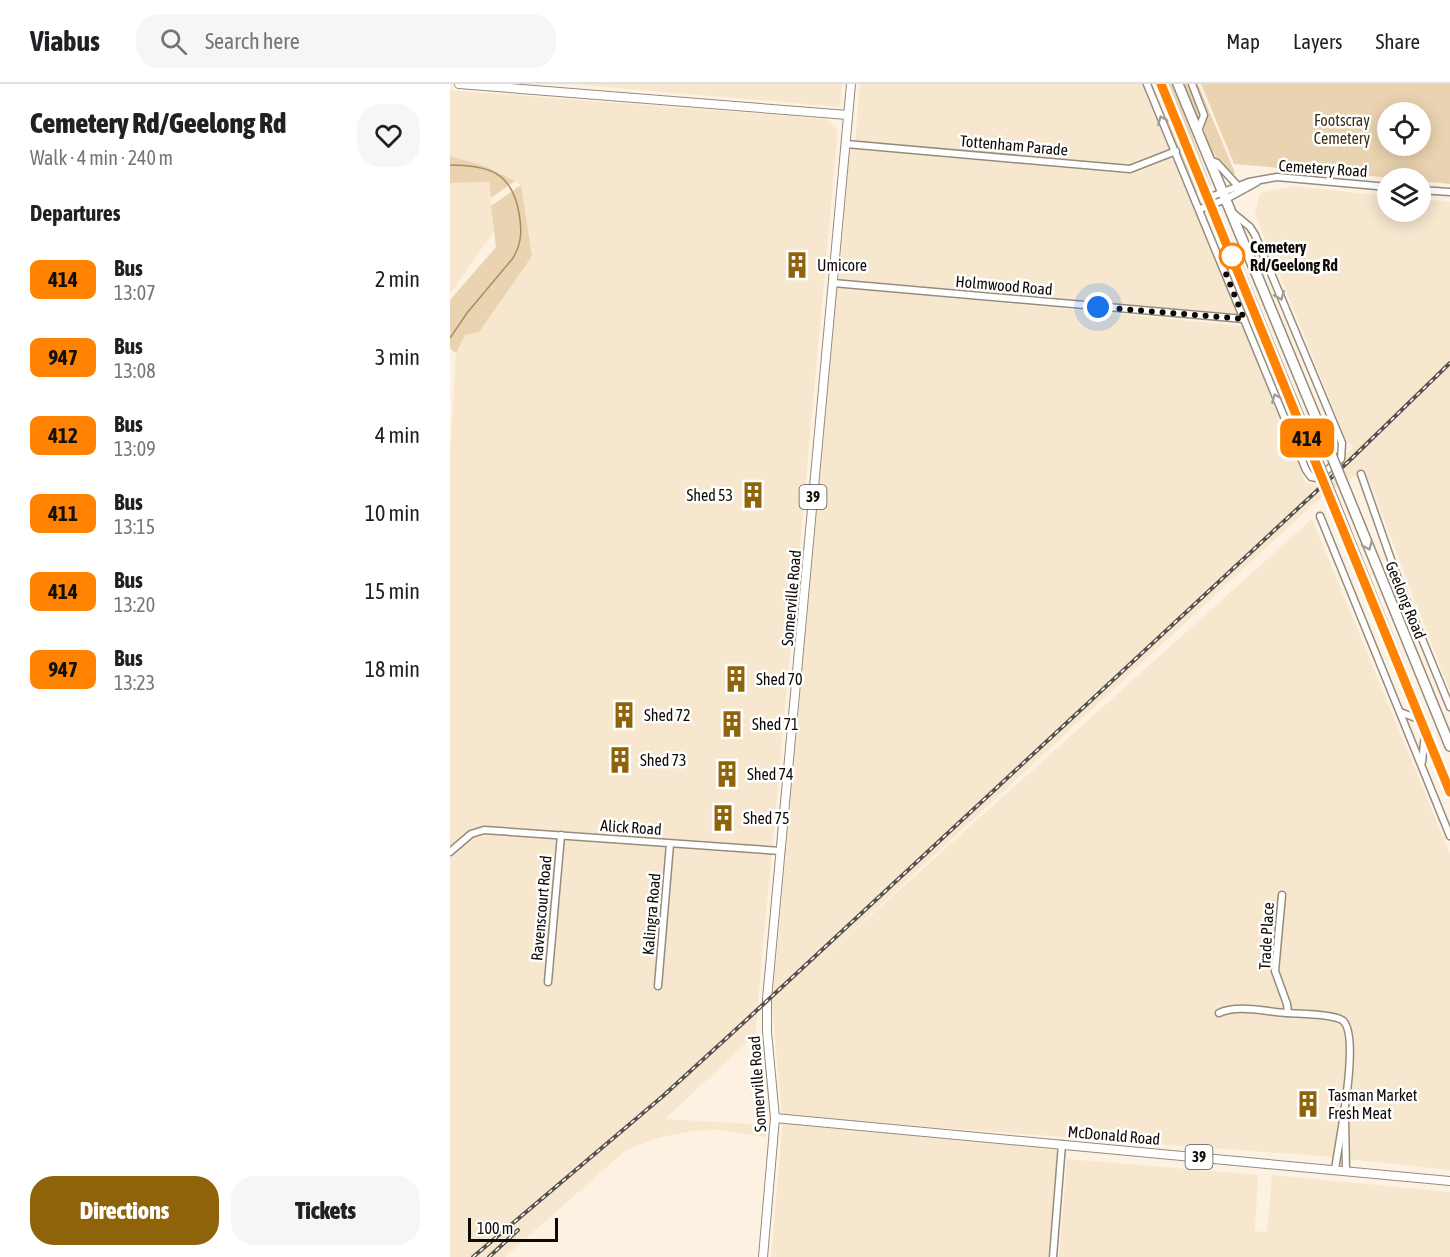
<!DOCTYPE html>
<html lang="en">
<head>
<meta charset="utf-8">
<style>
  :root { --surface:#fff; --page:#f6f6f6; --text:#202124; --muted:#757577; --line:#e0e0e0; --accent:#8e6309 }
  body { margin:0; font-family:"Asap Condensed",sans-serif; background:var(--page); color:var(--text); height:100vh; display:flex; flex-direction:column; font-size:22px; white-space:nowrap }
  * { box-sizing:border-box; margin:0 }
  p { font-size:20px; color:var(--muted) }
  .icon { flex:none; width:33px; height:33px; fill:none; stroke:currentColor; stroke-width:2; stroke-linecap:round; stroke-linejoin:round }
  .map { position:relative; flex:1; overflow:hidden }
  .side { display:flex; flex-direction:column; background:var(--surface); width:450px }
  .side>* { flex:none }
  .badge { padding:0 12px; border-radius:9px; font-size:21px; line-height:39px }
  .buttons { position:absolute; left:927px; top:18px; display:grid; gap:12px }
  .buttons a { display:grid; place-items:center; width:54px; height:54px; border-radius:50%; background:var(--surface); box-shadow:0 3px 15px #0003; font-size:30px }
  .scale { position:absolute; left:18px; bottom:15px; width:90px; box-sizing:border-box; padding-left:6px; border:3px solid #0e0b06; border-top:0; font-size:16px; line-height:21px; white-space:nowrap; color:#0e0b06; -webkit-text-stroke:4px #fff; paint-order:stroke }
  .you { position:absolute; width:30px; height:30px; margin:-15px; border:4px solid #fff; border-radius:50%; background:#1a73e8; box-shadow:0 0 0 9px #1a73e833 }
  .map>.badge { position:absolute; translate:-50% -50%; box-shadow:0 0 0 3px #fff }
  h2 { padding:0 30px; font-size:22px; line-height:54px }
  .round { display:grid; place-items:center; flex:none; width:63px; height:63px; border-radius:24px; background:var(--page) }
  .overview { display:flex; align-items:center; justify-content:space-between; height:102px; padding:0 30px }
  h1 { font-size:28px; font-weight:800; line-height:45px }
  .action { display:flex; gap:12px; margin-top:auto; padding:12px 30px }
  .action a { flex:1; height:69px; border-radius:24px; background:var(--accent); color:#fff; font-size:24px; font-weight:800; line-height:69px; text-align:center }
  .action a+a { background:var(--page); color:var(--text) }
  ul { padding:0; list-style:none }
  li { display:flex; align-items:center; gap:18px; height:78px; padding:0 30px }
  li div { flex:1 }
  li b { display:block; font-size:22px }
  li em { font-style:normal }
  li .badge { min-width:66px; font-weight:700; text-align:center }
  header { display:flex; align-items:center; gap:36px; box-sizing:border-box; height:84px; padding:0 30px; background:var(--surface); border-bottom:2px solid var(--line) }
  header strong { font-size:28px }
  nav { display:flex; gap:33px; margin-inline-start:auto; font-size:21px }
  .search { width:420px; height:54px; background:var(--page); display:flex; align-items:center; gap:15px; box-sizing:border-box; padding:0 21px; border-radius:24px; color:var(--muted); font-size:22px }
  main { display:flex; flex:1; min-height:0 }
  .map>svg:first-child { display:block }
  .built { fill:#f7e7cf }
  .green { fill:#ead3b0; fill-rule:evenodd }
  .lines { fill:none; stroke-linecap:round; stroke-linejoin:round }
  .stream { stroke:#a78c61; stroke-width:1.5 }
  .minor-casing { stroke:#968c7d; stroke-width:9 }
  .major-casing { stroke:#968c7d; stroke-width:10 }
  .highway-casing { stroke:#968c7d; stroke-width:12 }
  .minor { stroke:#fff; stroke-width:6 }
  .major { stroke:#fff; stroke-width:8 }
  .highway { stroke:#fff; stroke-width:9 }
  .rail-casing { stroke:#58524a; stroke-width:4 }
  .rail { stroke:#fff; stroke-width:1.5; stroke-dasharray:4.5; stroke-linecap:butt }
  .highway-bridge-casing { stroke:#968c7d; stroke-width:12; stroke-linecap:butt }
  .highway-bridge { stroke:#fff; stroke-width:9 }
  .oneway { stroke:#9f9d9b }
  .line-casing { stroke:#fff; stroke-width:14 }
  .line { stroke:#ff8200; stroke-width:9 }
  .walk { stroke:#0e0b06; stroke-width:6; stroke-dasharray:0 10.8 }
  .stop-dot { fill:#fff; stroke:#ff8200; stroke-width:3 }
  .labels { text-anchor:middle; stroke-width:5; stroke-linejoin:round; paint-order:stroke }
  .shield { fill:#fff; stroke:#565451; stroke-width:1.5 }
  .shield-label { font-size:15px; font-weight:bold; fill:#0e0b06 }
  .park-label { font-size:16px; fill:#3e2e14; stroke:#fff }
  .street-label { font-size:16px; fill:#0e0b06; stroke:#fff }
  .stop-label { font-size:16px; font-weight:bold; fill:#0e0b06; stroke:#fff; text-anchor:start }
  .poi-label { font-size:16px; fill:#0e0b06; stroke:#fff; text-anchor:start }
</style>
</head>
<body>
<header>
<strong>Viabus</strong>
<div class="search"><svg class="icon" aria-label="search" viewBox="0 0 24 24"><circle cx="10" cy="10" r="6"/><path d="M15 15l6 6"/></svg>Search here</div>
<nav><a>Map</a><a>Layers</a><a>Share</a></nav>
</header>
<main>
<section class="side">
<div class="overview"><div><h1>Cemetery Rd/Geelong Rd</h1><p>Walk · 4 min · 240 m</p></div><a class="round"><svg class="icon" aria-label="heart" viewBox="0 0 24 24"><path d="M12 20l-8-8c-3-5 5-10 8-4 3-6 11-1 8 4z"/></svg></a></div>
<h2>Departures</h2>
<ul>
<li><span class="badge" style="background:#ff8200;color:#111">414</span><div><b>Bus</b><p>13:07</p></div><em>2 min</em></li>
<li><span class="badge" style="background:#ff8200;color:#111">947</span><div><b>Bus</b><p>13:08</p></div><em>3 min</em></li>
<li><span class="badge" style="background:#ff8200;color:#111">412</span><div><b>Bus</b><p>13:09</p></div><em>4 min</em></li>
<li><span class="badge" style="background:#ff8200;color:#111">411</span><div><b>Bus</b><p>13:15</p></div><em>10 min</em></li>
<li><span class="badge" style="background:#ff8200;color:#111">414</span><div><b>Bus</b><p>13:20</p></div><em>15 min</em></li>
<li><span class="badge" style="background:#ff8200;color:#111">947</span><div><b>Bus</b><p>13:23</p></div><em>18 min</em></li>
</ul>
<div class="action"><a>Directions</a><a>Tickets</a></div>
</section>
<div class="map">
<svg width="1000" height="1173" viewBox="0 0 1000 1173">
  <rect width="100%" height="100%" fill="#fdf2e1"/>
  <!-- built -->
  <g class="built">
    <path d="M121,0H392L390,23Z"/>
    <path d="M410,0H695L720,64L679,83L405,58Z"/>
    <path d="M0,6L376,35L388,47L305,951L215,1035L317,1041L316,1053L269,1046L242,1047L208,1054L176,1066L55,1173H0V373L6,269L15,251L82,172L71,101L35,82L0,72Z"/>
    <path d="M400,63L681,90L722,73L789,233L389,197Z"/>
    <path d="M39,98L44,147L0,210V99Z"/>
    <path d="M844,102L937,112L938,128H970L971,115L1000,118V608L915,386L872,412L366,881L862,435L1000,770V1086L869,1072L332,1032L322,921L387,203L793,242L855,398L864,401L903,363L896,356L805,130L810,109Z"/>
    <path d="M333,1035L609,1060L598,1173H321Z"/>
    <path d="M617,1075L808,1091L805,1147L817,1148L822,1091L1000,1108V1173H609Z"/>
  </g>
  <!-- green -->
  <g class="green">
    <path d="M717,0H723L761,102L757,100Z"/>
    <path d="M734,0H738L750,29L749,37Z"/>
    <path d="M746,0H748L785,89L782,92L763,69L755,53L754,44L757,28Z"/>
    <path d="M751,0H1000V100L971,97L970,94H943L784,80ZM938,28H970V62H938Z"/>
    <path d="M717,35L724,45L749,109H747L745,105L715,36Z"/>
    <path d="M0,72L35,82L65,97L41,114L39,98L0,99Z"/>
    <path d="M71,101L82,172L29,248L15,251L6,269L0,265V216L46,163L41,122Z"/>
  </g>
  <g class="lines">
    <!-- stream -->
    <path class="stream" d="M0,81C38,81 62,88 69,129C72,146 72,159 63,174L17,229L0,254"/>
    <defs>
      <g id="minor">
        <path d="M697,0L856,386L861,393L867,394L891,375L892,359L805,151L800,143L783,129"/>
        <path d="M742,0L754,31L748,47"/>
        <path d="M396,60L680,85L726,67"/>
        <path d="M760,76L767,79L787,101"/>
        <path d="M970,106L1000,108"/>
        <path d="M758,114L799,98L827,93L938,103"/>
        <path d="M750,125L776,115L807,98"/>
        <path d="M383,199L794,235"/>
        <path d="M911,390L950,501L1000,623"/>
        <path d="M870,432L1000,752"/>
        <path d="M950,628L971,636"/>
        <path d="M972,678L975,650"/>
        <path d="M0,768L21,750L34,746L331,767"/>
        <path d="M832,811L825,887L837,920L838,929"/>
        <path d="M98,898L111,751"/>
        <path d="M208,902L220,760"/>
        <path d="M769,929C788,920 816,928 837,929C850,930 882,930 892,936C912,949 888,1061 885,1086"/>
        <path d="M895,1034L896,1087"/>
        <path d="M603,1173L612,1060"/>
      </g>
      <g id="major">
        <path d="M9,0L398,31"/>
        <path d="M325,1034L1000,1097"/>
        <path d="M313,1173L325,1034L317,948V915L401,0"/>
      </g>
      <g id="highway">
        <path d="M711,0L868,379"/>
        <path d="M728,0L880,368"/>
        <path d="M896,407L1000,662"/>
        <path d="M883,416L1000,708"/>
      </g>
    </defs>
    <!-- minor casing -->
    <use href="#minor" class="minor-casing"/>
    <!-- major casing -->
    <use href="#major" class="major-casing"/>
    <!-- highway casing -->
    <use href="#highway" class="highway-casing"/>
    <!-- minor -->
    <use href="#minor" class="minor"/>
    <!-- major -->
    <use href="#major" class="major"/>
    <!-- highway -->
    <use href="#highway" class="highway"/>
    <defs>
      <g id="rail">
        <path d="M23,1173L213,1012L292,940L899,377L1000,279"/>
        <path d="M39,1173L68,1146"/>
      </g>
    </defs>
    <!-- rail casing -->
    <use href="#rail" class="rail-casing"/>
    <!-- rail -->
    <use href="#rail" class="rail"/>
    <defs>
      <g id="highway-bridge">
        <path d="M880,368L896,407"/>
        <path d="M868,379L883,416"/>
      </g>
    </defs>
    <!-- highway-bridge casing -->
    <use href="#highway-bridge" class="highway-bridge-casing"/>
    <!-- highway-bridge -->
    <use href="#highway-bridge" class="highway-bridge"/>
  </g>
  <!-- one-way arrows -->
  <defs><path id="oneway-chevron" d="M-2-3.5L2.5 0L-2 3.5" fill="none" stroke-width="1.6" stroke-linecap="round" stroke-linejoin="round" transform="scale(1.5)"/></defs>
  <g class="oneway">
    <use href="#oneway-chevron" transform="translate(712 36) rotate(-113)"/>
    <use href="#oneway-chevron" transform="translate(830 212) rotate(68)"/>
    <use href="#oneway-chevron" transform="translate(826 314) rotate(-113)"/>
    <use href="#oneway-chevron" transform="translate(918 462) rotate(68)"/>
  </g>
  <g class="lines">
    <defs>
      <path id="line" d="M711,0L1000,708"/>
    </defs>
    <!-- line casing -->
    <use href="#line" class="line-casing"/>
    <!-- line -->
    <use href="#line" class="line"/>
    <!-- walk -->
    <path class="walk" d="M648,223L794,235L776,190L784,176L782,172"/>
  </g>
  <!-- icons -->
  <defs>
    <symbol id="building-bare" viewBox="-9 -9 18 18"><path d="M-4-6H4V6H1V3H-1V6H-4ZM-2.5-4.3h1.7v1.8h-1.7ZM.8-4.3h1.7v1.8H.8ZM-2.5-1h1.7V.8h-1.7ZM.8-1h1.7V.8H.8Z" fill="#8e6309" stroke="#fff" stroke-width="2.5" paint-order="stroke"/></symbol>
  </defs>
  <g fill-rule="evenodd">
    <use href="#building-bare" x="328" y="162" width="38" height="38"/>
    <use href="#building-bare" x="284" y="392" width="38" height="38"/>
    <use href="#building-bare" x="267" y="576" width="38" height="38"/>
    <use href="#building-bare" x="155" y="612" width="38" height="38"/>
    <use href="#building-bare" x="263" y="621" width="38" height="38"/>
    <use href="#building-bare" x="151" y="657" width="38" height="38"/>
    <use href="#building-bare" x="258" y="671" width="38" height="38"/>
    <use href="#building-bare" x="254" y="715" width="38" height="38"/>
    <use href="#building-bare" x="839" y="1001" width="38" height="38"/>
  </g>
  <!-- markers -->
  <circle class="stop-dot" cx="782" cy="172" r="12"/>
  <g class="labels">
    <!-- shield labels -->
    <g class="shield">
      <rect x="349.5" y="401" width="27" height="24" rx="4.5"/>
      <rect x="735.5" y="1061" width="27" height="24" rx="4.5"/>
    </g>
    <g class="shield-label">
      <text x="363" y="418">39</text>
      <text x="749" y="1078">39</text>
    </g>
    <!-- park labels -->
    <g class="park-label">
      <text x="892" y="42">Footscray<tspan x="892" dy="18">Cemetery</tspan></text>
    </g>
    <!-- street labels -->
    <g class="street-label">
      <text transform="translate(564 61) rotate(5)" y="6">Tottenham Parade</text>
      <text transform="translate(873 84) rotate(4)" y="6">Cemetery Road</text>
      <text transform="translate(554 201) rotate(5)" y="6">Holmwood Road</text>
      <text transform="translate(341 514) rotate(-85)" y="6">Somerville Road</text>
      <text transform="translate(956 516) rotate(68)" y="6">Geelong Road</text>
      <text transform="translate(181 743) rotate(4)" y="6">Alick Road</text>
      <text transform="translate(91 824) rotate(-85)" y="6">Ravenscourt Road</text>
      <text transform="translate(201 830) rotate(-85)" y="6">Kalingra Road</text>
      <text transform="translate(816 852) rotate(-87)" y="6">Trade Place</text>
      <text transform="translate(307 1000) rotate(-94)" y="6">Somerville Road</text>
      <text transform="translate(664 1051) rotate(5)" y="6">McDonald Road</text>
    </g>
    <!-- stop labels -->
    <g class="stop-label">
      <text x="800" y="169">Cemetery<tspan x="800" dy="18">Rd/Geelong Rd</tspan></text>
    </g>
    <!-- poi labels -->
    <g class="poi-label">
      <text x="367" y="187">Umicore</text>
      <text x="283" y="417" text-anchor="end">Shed 53</text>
      <text x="306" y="601">Shed 70</text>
      <text x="194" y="637">Shed 72</text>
      <text x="302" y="646">Shed 71</text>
      <text x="190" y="682">Shed 73</text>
      <text x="297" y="696">Shed 74</text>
      <text x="293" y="740">Shed 75</text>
      <text x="878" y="1017">Tasman Market<tspan x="878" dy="18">Fresh Meat</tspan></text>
    </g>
  </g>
</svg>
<div class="buttons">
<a><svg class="icon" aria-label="locate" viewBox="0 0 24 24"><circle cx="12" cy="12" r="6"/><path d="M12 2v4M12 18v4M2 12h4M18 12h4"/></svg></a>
<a><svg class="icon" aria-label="layers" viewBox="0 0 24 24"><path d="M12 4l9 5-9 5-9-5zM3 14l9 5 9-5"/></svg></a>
</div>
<div class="scale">100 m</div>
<div class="you" style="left:648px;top:223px"></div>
<b class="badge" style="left:857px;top:354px;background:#ff8200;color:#111">414</b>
</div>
</main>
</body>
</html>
